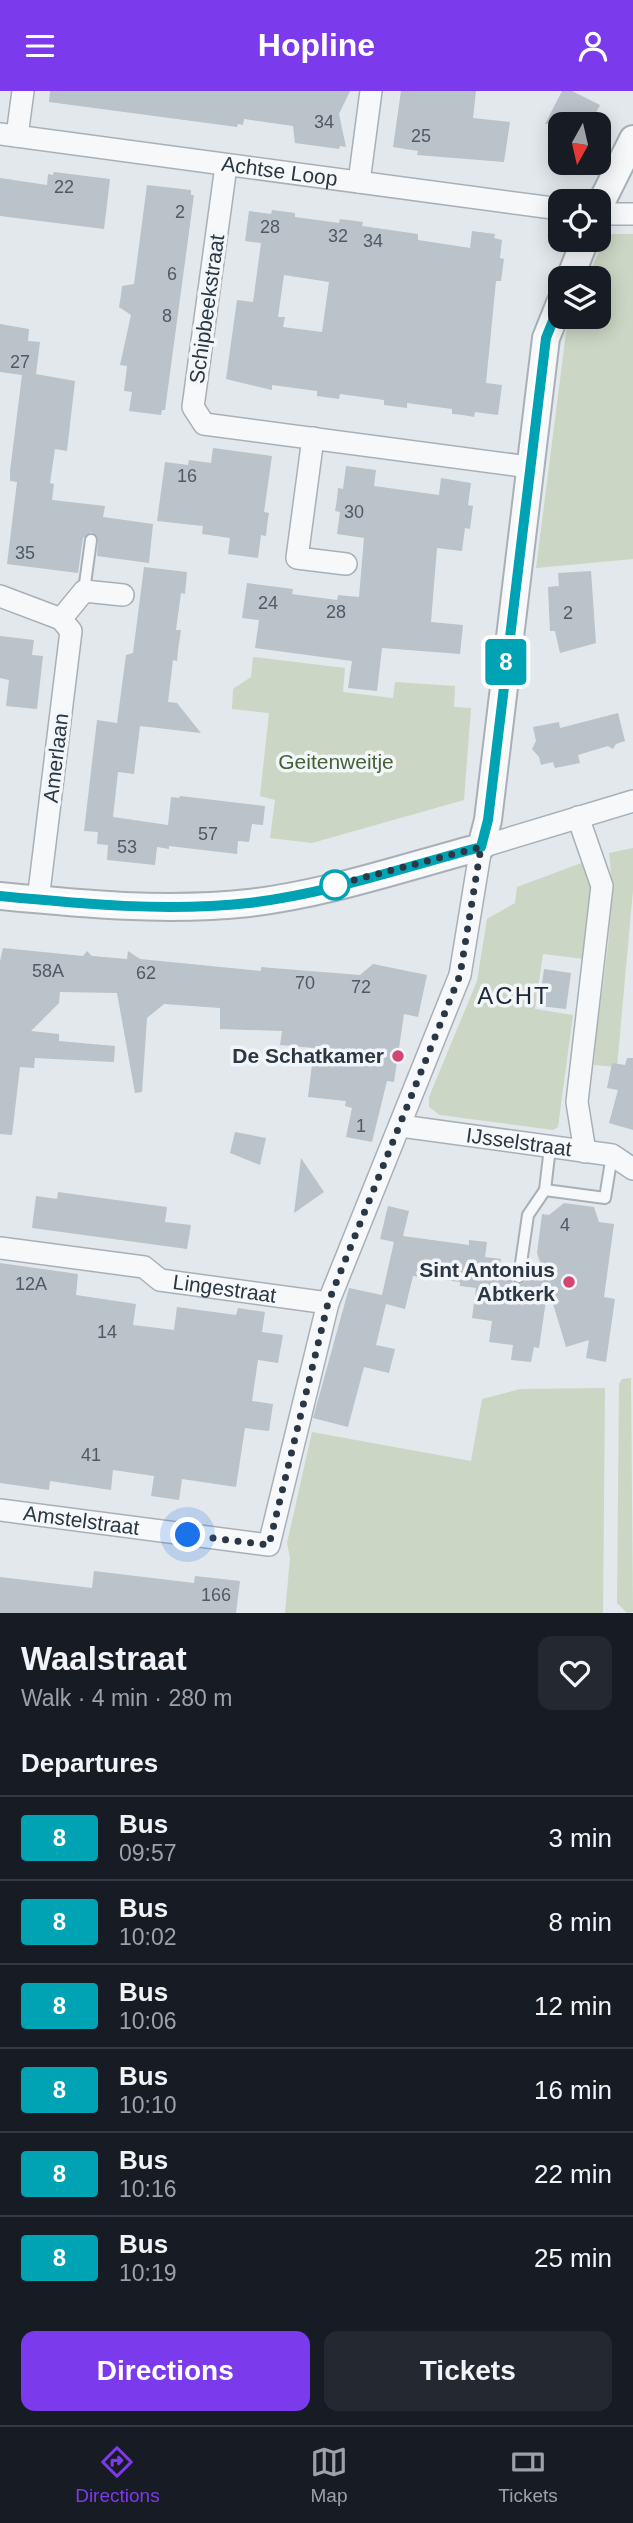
<!DOCTYPE html>
<html lang="en">
<head>
<meta charset="utf-8">
<style>
  :root { --surface:#171b24; --page:#242831; --text:#f1f3f6; --muted:#9ea1a6; --line:#363941; --accent:#7c3aed }
  body { margin:0; font-family:Arial,sans-serif; background:var(--page); color:var(--text); height:100vh; display:flex; flex-direction:column; font-size:26px; white-space:nowrap }
  * { box-sizing:border-box; margin:0 }
  p { font-size:23px; color:var(--muted) }
  .icon { flex:none; width:38px; height:38px; fill:none; stroke:currentColor; stroke-width:2; stroke-linecap:round; stroke-linejoin:round }
  .map { position:relative; height:1522px; overflow:hidden }
  .side { display:flex; flex-direction:column; background:var(--surface); flex:1 }
  .side>* { flex:none }
  .badge { padding:0 14px; border-radius:5px; font-size:24px; line-height:46px }
  .needle { width:46px; rotate:188deg }
  .fabs { position:absolute; left:548px; top:21px; display:grid; gap:14px }
  .fabs a { display:grid; place-items:center; width:63px; height:63px; border-radius:14px; background:var(--surface); box-shadow:0 4px 18px #0003; font-size:35px }
  .you { position:absolute; width:35px; height:35px; margin:-18px; border:5px solid #fff; border-radius:50%; background:#1a73e8; box-shadow:0 0 0 10px #1a73e833 }
  .map>.badge { position:absolute; translate:-50% -50%; box-shadow:0 0 0 4px #fff }
  h2 { padding:0 21px; font-size:26px; line-height:63px }
  .round { display:grid; place-items:center; flex:none; width:74px; height:74px; border-radius:14px; background:var(--page) }
  .head { display:flex; align-items:center; justify-content:space-between; height:119px; padding:0 21px }
  h1 { font-size:33px; font-weight:800; line-height:52px }
  .button { display:flex; gap:14px; margin-top:auto; padding:14px 21px }
  .button a { flex:1; height:80px; border-radius:14px; background:var(--accent); color:#fff; font-size:28px; font-weight:800; line-height:80px; text-align:center }
  .button a+a { background:var(--page); color:var(--text) }
  ul { padding:0; list-style:none }
  li { display:flex; align-items:center; gap:21px; height:84px; padding:0 21px; border-top:2px solid var(--line) }
  li div { flex:1 }
  li b { display:block; font-size:26px }
  li em { font-style:normal }
  li .badge { min-width:77px; font-weight:700; text-align:center }
  header { display:flex; justify-content:space-between; align-items:center; height:91px; padding:0 21px; background:var(--accent); color:#fff; font-size:32px; font-weight:800 }
  .tab-bar { display:flex; justify-content:space-around; align-items:center; height:98px; border-top:2px solid var(--line); background:var(--surface); font-size:19px; color:var(--muted) }
  .tab-bar a { display:grid; justify-items:center; gap:4px }
  .tab-bar .selected { color:var(--accent) }
  .map>svg:first-child { display:block }
  .green { fill:#cbd6c4 }
  .building { fill:#bac2ca; fill-rule:evenodd }
  .lines { fill:none; stroke-linecap:round; stroke-linejoin:round }
  .service-casing { stroke:#a8b0b7; stroke-width:14 }
  .minor-casing { stroke:#a8b0b7; stroke-width:24 }
  .tertiary-casing { stroke:#a8b0b7; stroke-width:30 }
  .service { stroke:#f6f8fa; stroke-width:10 }
  .minor { stroke:#f6f8fa; stroke-width:21 }
  .tertiary { stroke:#f6f8fa; stroke-width:26 }
  .line-casing { stroke:#fff; stroke-width:16 }
  .line { stroke:#00a3b4; stroke-width:10 }
  .walk { stroke:#2a3845; stroke-width:7; stroke-dasharray:0 12.6 }
  .stop-dot { fill:#fff; stroke:#00a3b4; stroke-width:3.5 }
  .poi-dot { fill:#d34671; stroke:#f3f6f9; stroke-width:2.5 }
  .labels { text-anchor:middle; stroke-width:7; stroke-linejoin:round; paint-order:stroke }
  .number-label { font-size:18px; fill:#4e5a66 }
  .street-label { font-size:21px; fill:#2a3845; stroke:#f3f6f9 }
  .park-label { font-size:21px; fill:#456137; stroke:#f3f6f9 }
  .poi-label { font-size:21px; font-weight:bold; fill:#2a3845; stroke:#f3f6f9; text-anchor:end }
  .quarter-label { font-size:24px; letter-spacing:2px; fill:#1c2936; stroke:#f3f6f9 }
</style>
</head>
<body>
<header><svg class="icon" aria-label="menu" viewBox="0 0 24 24"><path d="M4 6h16M4 12h16M4 18h16"/></svg>Hopline<svg class="icon" aria-label="person" viewBox="0 0 24 24"><circle cx="12" cy="8" r="4"/><path d="M4 21q1-7 8-7t8 7"/></svg></header>
<div class="map">
<svg width="633" height="1522" viewBox="0 0 633 1522">
  <rect width="100%" height="100%" fill="#e3e8ec"/>
  <!-- green -->
  <g class="green">
    <path d="M607,143H633V468L536,477L567,234L571,226H598V187H587Z"/>
    <path d="M253,566L345,577L343,601L393,607L395,591L455,595L454,616L471,617L464,709L312,752L270,747L275,709L260,705L269,622L232,618L233,598L251,586Z"/>
    <path d="M633,757V799L617,976L594,974C598,904 618,832 609,762Z"/>
    <path d="M584,771L593,793L584,868L543,863L535,918L573,924L558,1036L553,1039L440,1024L429,1016V1006L477,890L487,828L515,812L517,796Z"/>
    <path d="M631,1287L633,1521L627,1522L617,1512L619,1293L622,1288Z"/>
    <path d="M605,1297L603,1522H285L290,1467L287,1452L312,1341L471,1370L482,1308L520,1298Z"/>
  </g>
  <!-- building -->
  <g class="building">
    <path d="M50,0H350L339,23L346,56L340,55L339,58L295,52L293,35L244,28L243,34L238,33L237,36L49,11Z"/>
    <path d="M401,0H476L473,27L510,31L504,71L417,64L418,60L393,56Z"/>
    <path d="M562,0H572L600,14L590,33H545Z"/>
    <path d="M54,81L110,88L104,138L0,125V87L47,94L48,83L53,84Z"/>
    <path d="M147,94L191,99V104H194L165,319H162L161,324L129,320L132,301L124,300L127,275L120,274L131,224L119,216L121,204L122,195L134,193Z"/>
    <path d="M272,119L295,122V126L339,132L340,128L363,131L362,135L418,143V149L470,157L472,140L495,143L494,147L502,149L500,167L504,168L501,190H496L486,292L502,294L498,324L475,321L474,326L463,324L452,323V318L407,312V317L384,314V309L340,303L339,308L317,305V300L272,294V299L226,288L237,209L253,211L261,152L245,150L249,120L271,123ZM284,184L329,191L322,241L283,236L285,226H278Z"/>
    <path d="M0,233L29,238L28,250L40,251L36,283L75,290L67,360L55,358L50,392L54,393L52,409L105,415L103,426L153,433L149,472L97,465L98,447L91,441L83,447L78,482L7,473L17,391L10,390V380L22,284L0,281Z"/>
    <path d="M213,357L272,365L264,421L269,422L267,434L266,445L261,444L258,467L228,463L230,447L202,443L203,435L157,430L165,371L188,374L189,369L211,372Z"/>
    <path d="M346,375L376,379L374,395L439,404L441,387L471,392L468,414L473,415L470,438L465,437L462,460L437,457L431,531L463,534L460,563L382,557L377,600L348,597L352,570L255,557L259,529L242,527L247,492L293,498L292,503L314,506L337,509L338,504L359,506L364,447L337,443L340,421L335,420L337,408L338,397L343,398Z"/>
    <path d="M144,476L187,481L185,503L181,502L176,539H181L178,559L177,570L173,569L168,611L177,612L201,642L140,635L134,683L118,681L113,726L168,734L171,706L179,707L180,705L265,715L263,734L252,733L249,751L238,750L237,763L169,755V758L157,756L155,774L107,769L108,754L97,753L98,741L84,740L97,629L117,632L126,564L133,562Z"/>
    <path d="M591,480L596,552L560,562L555,540H550L548,496L559,495L558,482Z"/>
    <path d="M0,545L34,549L32,564L43,565L37,618L6,615L9,589L0,587Z"/>
    <path d="M618,622L625,650L616,653L613,658L608,655L578,664L580,672L555,677L553,671L541,674L539,666L532,658L536,650L533,636L559,631L560,637Z"/>
    <path d="M3,857L83,865L87,860L92,865L127,868L128,860L140,868L261,880V876L272,877L360,884L373,873L427,884L418,926L404,923L394,991L387,990L372,1051L346,1046L352,1017L345,1015L346,1010L308,1006L314,957L280,954L282,940L220,938V917L164,913L147,927L142,1001L135,1002L117,902L60,901L59,912L31,940L59,943V950L115,955L114,971L35,967L34,977L20,976L12,1044L0,1043V870Z"/>
    <path d="M544,878L571,882L566,918L539,915Z"/>
    <path d="M627,967H633V1039L609,1032L618,999L607,997L612,972L625,974Z"/>
    <path d="M235,1041L266,1047L260,1074L230,1062Z"/>
    <path d="M301,1067L324,1101L294,1122Z"/>
    <path d="M58,1101L167,1116L165,1131L191,1134L187,1158L32,1137L36,1105L57,1108Z"/>
    <path d="M564,1112L594,1116L599,1131L614,1133L604,1206L615,1208L606,1271L586,1267L589,1249L566,1256L548,1196L539,1257L534,1256L531,1271L511,1269L513,1254L489,1251L492,1230L472,1227L476,1197L460,1195V1191L413,1185L405,1218L386,1213L376,1254L395,1258L389,1282L364,1276L348,1336L313,1327L349,1197L382,1204L394,1151L380,1148L388,1115L409,1120L403,1145L469,1154V1149L487,1151L485,1166L501,1168L499,1180L512,1182V1190L519,1194L525,1191L527,1184L545,1186L537,1162L542,1123L549,1124Z"/>
    <path d="M0,1172L78,1183L76,1204L136,1213L133,1234L174,1239L177,1216L236,1224L238,1217L265,1221L262,1241L283,1244L278,1272L258,1269L252,1310L273,1313L269,1340L245,1337L236,1396L182,1388L179,1409L151,1405L154,1385L113,1379L111,1399L50,1390L49,1399L0,1392Z"/>
    <path d="M94,1480L194,1492L195,1485L240,1490L236,1522H0V1486L92,1497Z"/>
  </g>
  <g class="lines">
    <defs>
      <g id="service">
        <path d="M84,500L91,449"/>
        <path d="M545,1099L605,1107L612,1064"/>
        <path d="M519,1186L528,1124L545,1099L550,1056"/>
      </g>
      <g id="minor">
        <path id="s1" d="M0,43L560,118"/>
        <path d="M17,45L23,0"/>
        <path d="M226,75L193,316L204,333L529,376"/>
        <path d="M359,91L371,0"/>
        <path d="M598,123H633"/>
        <path d="M313,347L297,467L346,473"/>
        <path d="M0,505L61,528L71,540L38,809"/>
        <path d="M61,528L84,500L123,504"/>
        <path d="M578,726L602,795L577,1011L585,1061"/>
        <path id="s2" d="M401,1035L612,1064L633,1078"/>
        <path id="s3" d="M0,1157L144,1176L160,1189L328,1212"/>
        <path id="s4" d="M0,1419L269,1454L328,1212L460,884L481,756L633,710"/>
      </g>
      <g id="tertiary">
        <path d="M598,118L633,48"/>
        <path d="M570,187L585,149"/>
        <path d="M0,805C83,813 166,821 249,812C327,803 405,776 481,756L488,729L546,247L560,212"/>
      </g>
    </defs>
    <!-- service casing -->
    <use href="#service" class="service-casing"/>
    <!-- minor casing -->
    <use href="#minor" class="minor-casing"/>
    <!-- tertiary casing -->
    <use href="#tertiary" class="tertiary-casing"/>
    <!-- service -->
    <use href="#service" class="service"/>
    <!-- minor -->
    <use href="#minor" class="minor"/>
    <!-- tertiary -->
    <use href="#tertiary" class="tertiary"/>
  </g>
  <g class="lines">
    <defs>
      <path id="line" d="M0,805C82,813 166,821 249,812C327,803 405,776 481,756L488,729L546,247L560,212"/>
    </defs>
    <!-- line casing -->
    <use href="#line" class="line-casing"/>
    <!-- line -->
    <use href="#line" class="line"/>
    <!-- walk -->
    <path class="walk" d="M188,1444L269,1454L328,1212L460,884L481,756L335,794"/>
  </g>
  <!-- markers -->
  <circle class="stop-dot" cx="335" cy="794" r="14"/>
  <g class="poi-dot">
    <circle cx="398" cy="965" r="7"/>
    <circle cx="569" cy="1191" r="7"/>
  </g>
  <g class="labels">
    <!-- number labels -->
    <g class="number-label">
      <text x="324" y="37">34</text>
      <text x="421" y="51">25</text>
      <text x="64" y="102">22</text>
      <text x="180" y="127">2</text>
      <text x="270" y="142">28</text>
      <text x="338" y="151">32</text>
      <text x="373" y="156">34</text>
      <text x="172" y="189">6</text>
      <text x="167" y="231">8</text>
      <text x="20" y="277">27</text>
      <text x="187" y="391">16</text>
      <text x="354" y="427">30</text>
      <text x="25" y="468">35</text>
      <text x="268" y="518">24</text>
      <text x="336" y="527">28</text>
      <text x="568" y="528">2</text>
      <text x="208" y="749">57</text>
      <text x="127" y="762">53</text>
      <text x="48" y="886">58A</text>
      <text x="146" y="888">62</text>
      <text x="305" y="898">70</text>
      <text x="361" y="902">72</text>
      <text x="361" y="1041">1</text>
      <text x="565" y="1140">4</text>
      <text x="31" y="1199">12A</text>
      <text x="107" y="1247">14</text>
      <text x="91" y="1370">41</text>
      <text x="216" y="1510">166</text>
    </g>
    <!-- street labels -->
    <g class="street-label">
      <text dy="7" stroke="none"><textPath href="#s1" startOffset="282">Achtse Loop</textPath></text>
      <text transform="translate(207 218) rotate(-82)" y="7">Schipbeekstraat</text>
      <text transform="translate(56 667) rotate(-83)" y="7">Amerlaan</text>
      <text dy="7" stroke="none"><textPath href="#s2" startOffset="119">IJsselstraat</textPath></text>
      <text dy="7" stroke="none"><textPath href="#s3" startOffset="231">Lingestraat</textPath></text>
      <text dy="7" stroke="none"><textPath href="#s4" startOffset="82">Amstelstraat</textPath></text>
    </g>
    <!-- park labels -->
    <g class="park-label">
      <text x="336" y="678">Geitenweitje</text>
    </g>
    <!-- poi labels -->
    <g class="poi-label">
      <text x="384" y="972">De Schatkamer</text>
      <text x="555" y="1186">Sint Antonius<tspan x="555" dy="24">Abtkerk</tspan></text>
    </g>
    <!-- quarter labels -->
    <g class="quarter-label">
      <text x="514" y="913">ACHT</text>
    </g>
  </g>
</svg>
<div class="fabs">
<a><svg class="needle" viewBox="-14 -14 28 28"><path d="M0-13l5 13h-10z" fill="#e53935"/><path d="M0 13l5-13h-10z" fill="#9ea1a6"/></svg></a>
<a><svg class="icon" aria-label="locate" viewBox="0 0 24 24"><circle cx="12" cy="12" r="6"/><path d="M12 2v4M12 18v4M2 12h4M18 12h4"/></svg></a>
<a><svg class="icon" aria-label="layers" viewBox="0 0 24 24"><path d="M12 4l9 5-9 5-9-5zM3 14l9 5 9-5"/></svg></a>
</div>
<div class="you" style="left:188px;top:1444px"></div>
<b class="badge" style="left:506px;top:571px;background:#00a3b4;color:#fff">8</b>
</div>
<section class="side">
<div class="head"><div><h1>Waalstraat</h1><p>Walk · 4 min · 280 m</p></div><a class="round"><svg class="icon" aria-label="heart" viewBox="0 0 24 24"><path d="M12 20l-8-8c-3-5 5-10 8-4 3-6 11-1 8 4z"/></svg></a></div>
<h2>Departures</h2>
<ul>
<li><span class="badge" style="background:#00a3b4;color:#fff">8</span><div><b>Bus</b><p>09:57</p></div><em>3 min</em></li>
<li><span class="badge" style="background:#00a3b4;color:#fff">8</span><div><b>Bus</b><p>10:02</p></div><em>8 min</em></li>
<li><span class="badge" style="background:#00a3b4;color:#fff">8</span><div><b>Bus</b><p>10:06</p></div><em>12 min</em></li>
<li><span class="badge" style="background:#00a3b4;color:#fff">8</span><div><b>Bus</b><p>10:10</p></div><em>16 min</em></li>
<li><span class="badge" style="background:#00a3b4;color:#fff">8</span><div><b>Bus</b><p>10:16</p></div><em>22 min</em></li>
<li><span class="badge" style="background:#00a3b4;color:#fff">8</span><div><b>Bus</b><p>10:19</p></div><em>25 min</em></li>
</ul>
<div class="button"><a>Directions</a><a>Tickets</a></div>
</section>
<nav class="tab-bar">
<a class="selected"><svg class="icon" aria-label="directions" viewBox="0 0 24 24"><path d="M12 3l9 9-9 9-9-9zM9 14v-3h6M13 9l2 2-2 2"/></svg>Directions</a>
<a><svg class="icon" aria-label="map" viewBox="0 0 24 24"><path d="M3 6l6-2 6 2 6-2v14l-6 2-6-2-6 2zM9 4v14M15 6v14"/></svg>Map</a>
<a><svg class="icon" aria-label="tickets" viewBox="0 0 24 24"><path d="M3 7h18v10H3zM15 7v10"/></svg>Tickets</a>
</nav>
</body>
</html>
